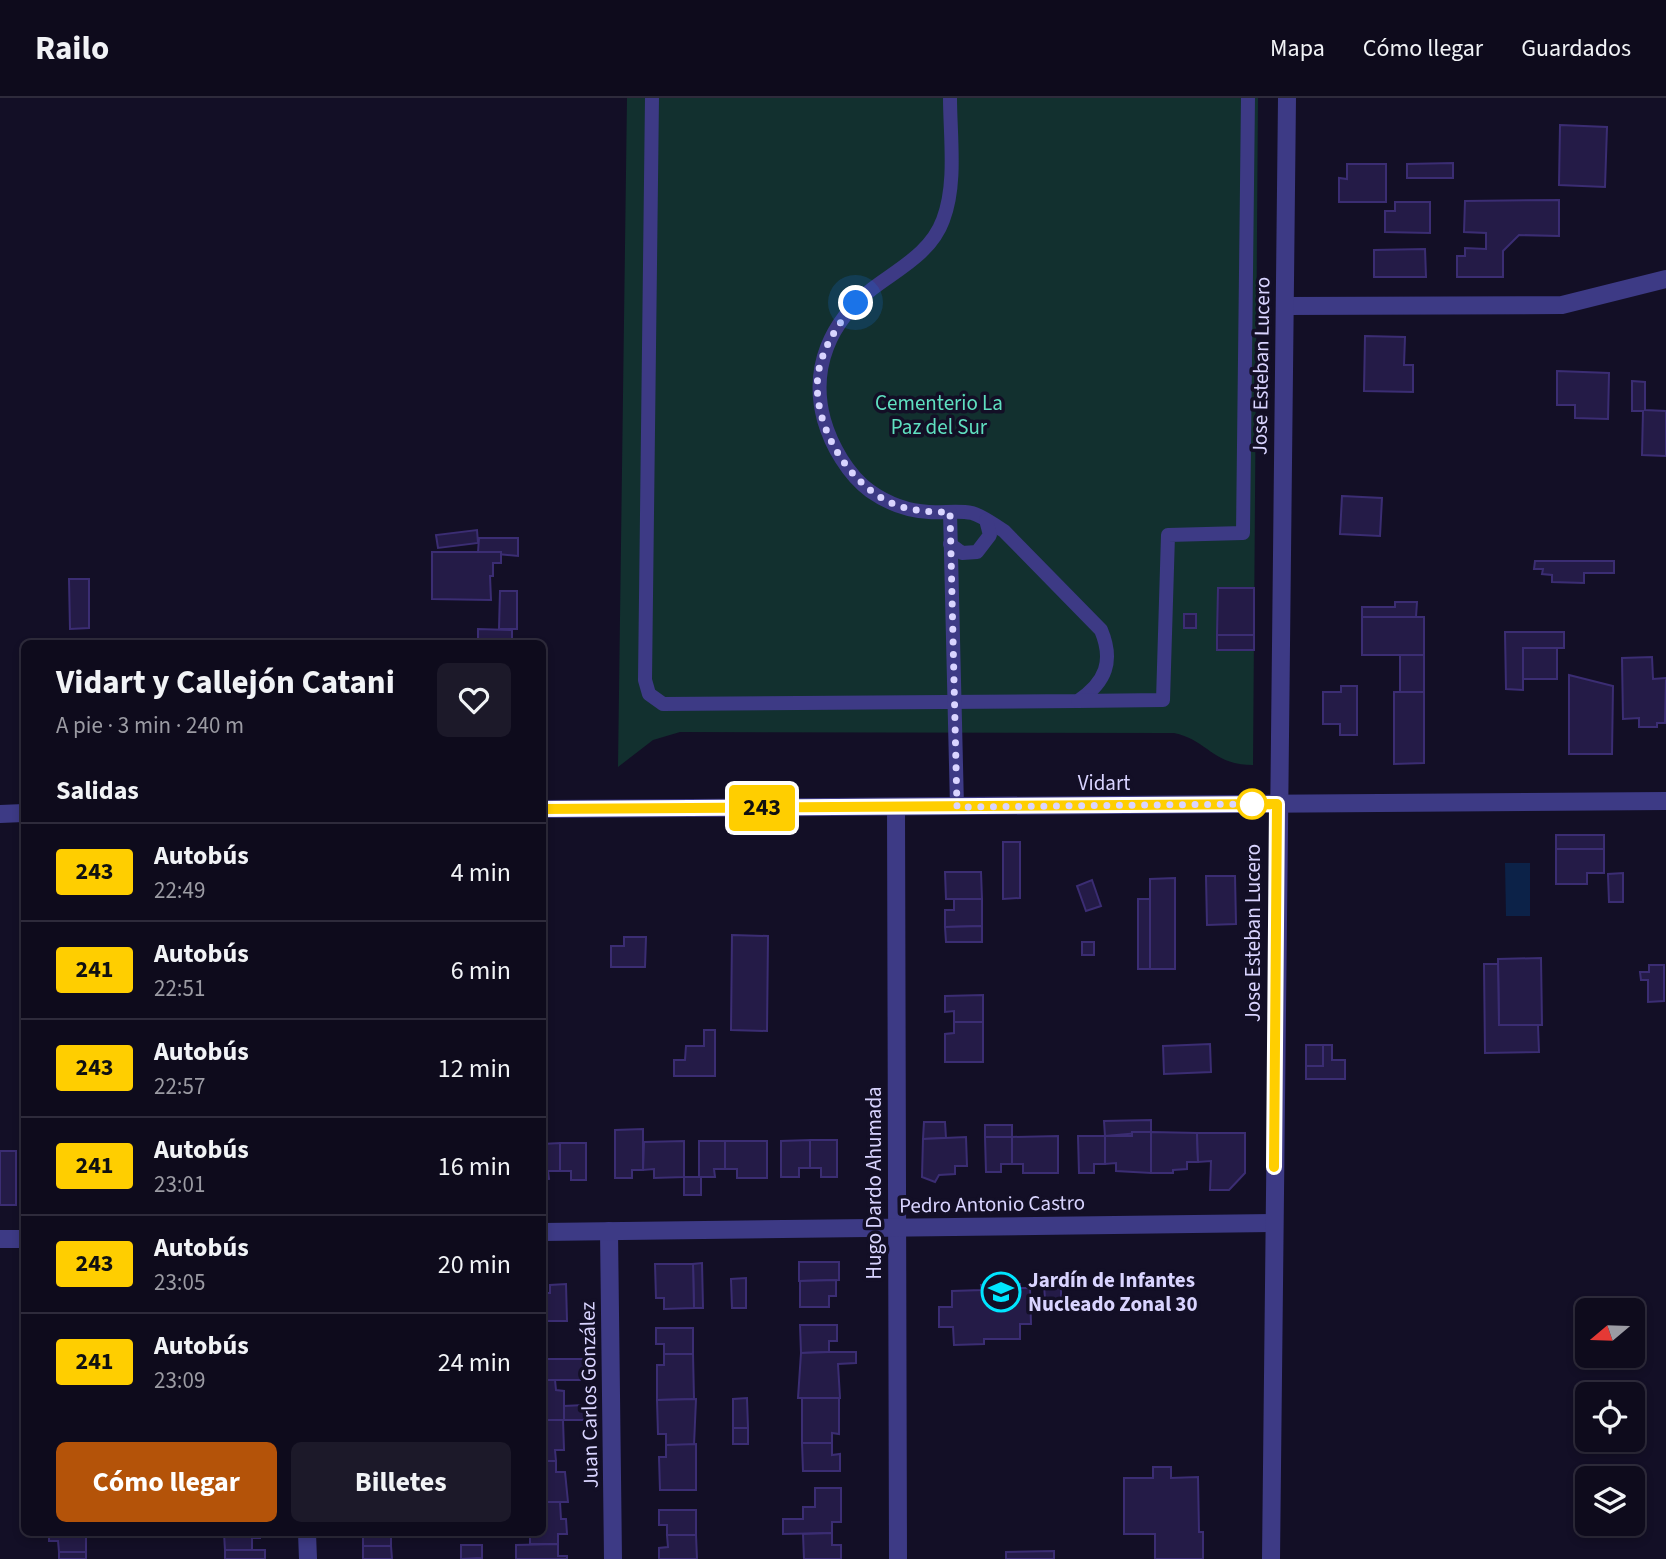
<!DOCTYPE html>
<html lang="es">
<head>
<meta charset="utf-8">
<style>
  :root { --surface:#0e0b1c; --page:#1c1929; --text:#f1f3f6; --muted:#9b9ba3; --line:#2e2b3b; --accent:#b45309 }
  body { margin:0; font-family:"Source Sans 3",sans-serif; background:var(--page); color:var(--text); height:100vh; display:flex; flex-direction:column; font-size:26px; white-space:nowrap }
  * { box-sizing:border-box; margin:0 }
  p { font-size:23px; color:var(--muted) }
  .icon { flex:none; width:38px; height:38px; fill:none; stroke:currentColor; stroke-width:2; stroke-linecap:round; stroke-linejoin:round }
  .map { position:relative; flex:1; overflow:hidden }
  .sheet { position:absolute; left:21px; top:542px; width:525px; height:896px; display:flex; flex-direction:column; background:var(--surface); border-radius:10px; box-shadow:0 4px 10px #0003,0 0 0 2px var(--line) }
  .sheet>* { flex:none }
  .badge { padding:0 14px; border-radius:5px; font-size:24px; line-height:46px }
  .needle { width:46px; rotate:251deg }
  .controls { position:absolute; left:1575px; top:1200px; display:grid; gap:14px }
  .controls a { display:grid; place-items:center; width:70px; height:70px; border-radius:10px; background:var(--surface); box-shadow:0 4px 10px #0003,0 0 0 2px var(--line); font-size:35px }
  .you { position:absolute; width:35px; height:35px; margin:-18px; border:5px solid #fff; border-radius:50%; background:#1a73e8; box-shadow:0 0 0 10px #1a73e833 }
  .map>.badge { position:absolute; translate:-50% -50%; box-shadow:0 0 0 4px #fff }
  h2 { padding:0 35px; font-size:26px; line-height:63px }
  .round { display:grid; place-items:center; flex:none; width:74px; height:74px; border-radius:10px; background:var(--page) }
  .summary { display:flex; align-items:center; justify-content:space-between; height:119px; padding:0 35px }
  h1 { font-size:33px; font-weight:700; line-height:52px }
  .primary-button { display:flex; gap:14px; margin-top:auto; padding:14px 35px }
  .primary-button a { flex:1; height:80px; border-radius:10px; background:var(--accent); color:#fff; font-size:28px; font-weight:700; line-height:80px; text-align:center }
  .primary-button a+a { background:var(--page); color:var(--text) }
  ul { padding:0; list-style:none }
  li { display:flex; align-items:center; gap:21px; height:98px; padding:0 35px; border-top:2px solid var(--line) }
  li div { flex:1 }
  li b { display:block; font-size:26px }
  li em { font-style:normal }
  li .badge { min-width:77px; font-weight:700; text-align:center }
  header { display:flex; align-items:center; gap:42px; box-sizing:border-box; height:98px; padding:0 35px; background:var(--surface); border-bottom:2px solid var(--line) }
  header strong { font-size:33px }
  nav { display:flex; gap:38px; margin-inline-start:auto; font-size:24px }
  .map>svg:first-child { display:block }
  .green { fill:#12302f }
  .water { fill:#0c2248 }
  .building { fill:#241b47; stroke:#3b2d73; stroke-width:2 }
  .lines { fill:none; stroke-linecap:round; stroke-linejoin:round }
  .service { stroke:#3d3a85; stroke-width:14 }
  .minor { stroke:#3d3a85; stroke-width:18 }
  .tertiary { stroke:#3d3a85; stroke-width:18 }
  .line-casing { stroke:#fff; stroke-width:16 }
  .line { stroke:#ffce00; stroke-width:10 }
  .walk { stroke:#d9d4ff; stroke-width:7; stroke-dasharray:0 12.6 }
  .stop-dot { fill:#fff; stroke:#ffce00; stroke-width:3.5 }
  .labels { text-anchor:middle; stroke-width:7; stroke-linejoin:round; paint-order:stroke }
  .street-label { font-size:21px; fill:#d9d4ff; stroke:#130f26 }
  .park-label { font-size:21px; fill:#5fe0c0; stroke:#130f26 }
  .poi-label { font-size:21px; font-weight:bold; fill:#d9d4ff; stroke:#130f26; text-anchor:start }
</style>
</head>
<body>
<header>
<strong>Railo</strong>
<nav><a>Mapa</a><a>Cómo llegar</a><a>Guardados</a></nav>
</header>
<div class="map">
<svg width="1666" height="1461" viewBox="0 0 1666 1461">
  <rect width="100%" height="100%" fill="#130f26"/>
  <!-- green -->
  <path class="green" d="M627,0H1258L1253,667C1212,667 1208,642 1174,635L680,634L653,642L618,669Z"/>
  <!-- water -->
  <path class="water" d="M1505,765H1530V818H1506Z"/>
  <!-- building -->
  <g class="building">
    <path d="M1560,27L1607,29L1605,89L1559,87Z"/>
    <path d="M1453,65V80H1407V66Z"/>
    <path d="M1347,66H1386V104H1339V80L1347,81Z"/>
    <path d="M1559,102V138L1519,137L1503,153V179H1457V158H1465V150L1486,151V135L1464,134L1465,103Z"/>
    <path d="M1395,104H1430V135L1385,134V113H1395Z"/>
    <path d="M1425,151L1426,179H1374V152Z"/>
    <path d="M1365,238L1405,239L1404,267H1413V294L1364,293Z"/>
    <path d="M1557,273L1609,275L1608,321L1575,320V307H1557Z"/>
    <path d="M1632,283L1645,284V312L1666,313V358L1642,357L1643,313H1632Z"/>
    <path d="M1342,398L1382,400L1380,438L1340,436Z"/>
    <path d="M477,432L478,445L438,450L436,437Z"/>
    <path d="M479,440H518V458L478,454Z"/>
    <path d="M432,454H501V465H493V478H490L491,502L432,501Z"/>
    <path d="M1535,463H1614V475H1584V485L1552,484V477L1542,476L1543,471H1534Z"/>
    <path d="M69,481H89V530L70,531Z"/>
    <path d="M1218,490H1254V537H1217Z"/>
    <path d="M500,493H517V531H499Z"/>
    <path d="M1395,504H1417L1416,519H1362V509H1395Z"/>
    <rect x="1184" y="516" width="12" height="14"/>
    <rect x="1362" y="519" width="62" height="38"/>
    <path d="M478,531L512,532V546H478Z"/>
    <path d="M1505,534H1564V550H1523V592L1506,591Z"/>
    <rect x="1217" y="537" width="37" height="15"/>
    <rect x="1523" y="550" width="34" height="31"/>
    <rect x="1400" y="557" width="24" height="37"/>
    <path d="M1652,559L1653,581L1666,580L1665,625H1657V629H1639V620L1623,621L1622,560Z"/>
    <path d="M1569,577L1613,588L1612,656H1569Z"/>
    <path d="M1341,588H1357V637H1340V626H1323V594H1341Z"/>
    <path d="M1394,594H1424V665L1394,666Z"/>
    <rect x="1556" y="737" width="48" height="14"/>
    <path d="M1003,744H1020V800L1003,801Z"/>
    <path d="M1556,751H1604V775H1587V786H1556Z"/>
    <path d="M945,774H981L982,801H946Z"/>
    <path d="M1623,775V804H1609L1608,776Z"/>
    <path d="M1206,778H1235L1236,826L1207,827Z"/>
    <path d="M1175,780V871H1150V781Z"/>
    <path d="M1092,782L1101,808L1086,813L1077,788Z"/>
    <path d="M954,801H982V828L945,829V812H954Z"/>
    <rect x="1138" y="801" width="12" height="70"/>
    <path d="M982,828V844H946L945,829Z"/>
    <path d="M732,837L768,838L767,933L731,932Z"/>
    <path d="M624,839H646L645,869H611V848H624Z"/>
    <rect x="1082" y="844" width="12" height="13"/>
    <path d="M1541,860L1542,927H1499L1498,861Z"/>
    <path d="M1484,866H1498L1499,927H1538L1539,954L1485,955Z"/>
    <path d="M1649,867H1664V903L1648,904V882H1641L1640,874H1649Z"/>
    <path d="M983,897V924H954V913L945,914V898Z"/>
    <path d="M954,924H983V964H945V936L954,935Z"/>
    <path d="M704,932H715V978H674V962H685L686,948H704Z"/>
    <path d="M1210,946L1211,974L1164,976L1163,948Z"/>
    <rect x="1306" y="947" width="17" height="21"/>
    <path d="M1323,947H1332V962H1345V981H1306V968H1323Z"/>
    <path d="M1151,1022V1034L1105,1038L1104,1023Z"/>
    <path d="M924,1024H945L946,1040L923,1041Z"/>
    <rect x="985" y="1027" width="27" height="12"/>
    <path d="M643,1031V1072H632V1080H615V1032Z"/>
    <path d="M1132,1034H1151V1075L1116,1073V1065L1105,1066V1038H1132Z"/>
    <path d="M1151,1034L1197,1035L1198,1064H1187V1071L1173,1072V1075H1151Z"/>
    <path d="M1197,1035H1245V1075L1229,1092H1210L1211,1063L1198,1064Z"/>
    <path d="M1058,1038V1075H1023V1066H1012V1039Z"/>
    <path d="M1078,1038H1105V1066H1094V1075H1079Z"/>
    <path d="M966,1039L967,1068H955V1076L939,1077L935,1084L922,1079L923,1041Z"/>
    <path d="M985,1039H1012V1066H1001V1074H986Z"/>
    <path d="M810,1042H837V1079H821V1070H810Z"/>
    <path d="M810,1042V1070H799V1079H781V1043Z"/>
    <path d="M684,1043V1079L654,1080V1071L643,1072L644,1044Z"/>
    <path d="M699,1043H725V1071H714L715,1079H701V1097H684V1079H699Z"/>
    <path d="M725,1043H767V1080H737V1071H725Z"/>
    <path d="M560,1045H586V1082H571V1073H560Z"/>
    <path d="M560,1045V1073H548L549,1081L542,1082V1046Z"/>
    <rect x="0" y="1053" width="16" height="54"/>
    <path d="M799,1164H839V1182L799,1183Z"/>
    <path d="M702,1165L703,1210H694L693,1166Z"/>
    <path d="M655,1166H693L694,1210L664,1211V1200H656Z"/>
    <path d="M746,1180V1210H732L731,1181Z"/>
    <path d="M836,1182V1198H829V1209H800V1183Z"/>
    <path d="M566,1186L567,1223H542V1195H550V1187Z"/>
    <path d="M1020,1186V1190H1030L1031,1226H1020V1241H984V1246L954,1247L953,1229H939V1209H952V1193L982,1192L981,1187Z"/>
    <path d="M1044,1186H1061V1202H1045Z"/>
    <path d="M800,1227H837V1243H829V1254L801,1255Z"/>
    <path d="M656,1230H693V1256H664V1246H656Z"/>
    <path d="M829,1254H856V1265L838,1266L840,1300H798L801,1255Z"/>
    <path d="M664,1256H693L694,1301L657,1302V1267H664Z"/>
    <rect x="542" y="1261" width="41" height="21"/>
    <path d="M542,1282H555L556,1292L564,1293V1322H542Z"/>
    <path d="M747,1300L748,1330H733V1301Z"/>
    <path d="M802,1300H839V1336L832,1335V1345H802Z"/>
    <path d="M696,1301L694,1347H666V1336H658L657,1302Z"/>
    <path d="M584,1307V1322H564V1308Z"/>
    <path d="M542,1322H563L564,1352H555L556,1363H542Z"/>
    <rect x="733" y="1330" width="15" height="16"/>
    <path d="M802,1345H832V1357L840,1356V1373H803Z"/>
    <path d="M696,1346V1392H660L659,1359H666V1347Z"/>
    <path d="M542,1363H556V1374H565L568,1404H542Z"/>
    <path d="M1153,1369H1171V1380L1198,1379L1199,1434H1203V1461H1155V1436H1124V1380H1153Z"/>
    <path d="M815,1390H841V1424H832V1435L783,1436V1421H803V1409H815Z"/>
    <path d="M542,1404H560L561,1421H566L567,1436H558V1446H530V1435H542Z"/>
    <path d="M659,1412H696V1437H667V1427H659Z"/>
    <path d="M49,1435H86V1454H59L58,1443H49Z"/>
    <path d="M224,1435H260V1440H252V1452H225Z"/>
    <path d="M355,1435H391V1448H363V1438H355Z"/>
    <path d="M832,1435V1447H841V1461H804L803,1436Z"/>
    <path d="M667,1437H696L697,1461H659V1450L668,1449Z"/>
    <path d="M558,1446V1458H567V1461H516V1447Z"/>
    <path d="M461,1447H482V1460L461,1461Z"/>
    <path d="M363,1448H391L392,1461H363Z"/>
    <rect x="225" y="1452" width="40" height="9"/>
    <path d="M1054,1453V1461H1006V1454Z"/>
    <rect x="59" y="1454" width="27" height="7"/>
  </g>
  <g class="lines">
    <!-- service -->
    <g class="service">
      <path d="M652,0L645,582L649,596L663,606L1078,603C1106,584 1114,563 1101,532L1004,433C994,427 983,418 972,415C958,412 943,415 929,414C908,413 887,405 870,393C848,377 831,347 824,322C810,270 830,224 872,191C898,171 931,155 943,122C957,86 950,38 950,0"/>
      <path d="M950,414L957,709"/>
      <path d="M950,446L962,455L977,454L990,437L986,422"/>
      <path d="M1078,603L1163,602L1168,437L1243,435L1248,0"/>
    </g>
    <!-- minor -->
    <g class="minor">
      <path d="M1285,208L1562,207L1666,181"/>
      <path d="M896,709L898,1461"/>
      <path d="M609,1133L613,1461"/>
      <path d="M542,1134L1273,1125"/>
      <path d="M0,1141H24"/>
      <path d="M307,1435L308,1461"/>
      <path d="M1271,1461L1287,0"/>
    </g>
    <!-- tertiary -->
    <g class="tertiary">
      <path d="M542,711L1666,703"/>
      <path d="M0,716L24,715"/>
    </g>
  </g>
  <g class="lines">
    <defs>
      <path id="line" d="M542,711L1277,706L1274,1069"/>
    </defs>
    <!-- line casing -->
    <use href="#line" class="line-casing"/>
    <!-- line -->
    <use href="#line" class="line"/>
    <!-- walk -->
    <path class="walk" d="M856,205C839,225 825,245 819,271C809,319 844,381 887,403C906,413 929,414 950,414L957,709L1255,706H1252"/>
  </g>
  <!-- icons -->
  <defs>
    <symbol id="school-ring" viewBox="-11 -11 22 22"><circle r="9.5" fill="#130f26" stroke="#00e5ff" stroke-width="1.5"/><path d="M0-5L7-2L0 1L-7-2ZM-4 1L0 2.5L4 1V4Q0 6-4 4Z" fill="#00e5ff"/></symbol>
  </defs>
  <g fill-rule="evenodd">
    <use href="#school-ring" x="979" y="1172" width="44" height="44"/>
  </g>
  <!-- markers -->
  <circle class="stop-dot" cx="1252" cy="706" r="14"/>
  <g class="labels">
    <!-- street labels -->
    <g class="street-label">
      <text transform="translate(1261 268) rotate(-89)" y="7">Jose Esteban Lucero</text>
      <text x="1104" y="692">Vidart</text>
      <text transform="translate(1253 835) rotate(-90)" y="7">Jose Esteban Lucero</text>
      <text transform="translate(874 1085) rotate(-90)" y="7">Hugo Dardo Ahumada</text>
      <text transform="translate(992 1106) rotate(-1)" y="7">Pedro Antonio Castro</text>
      <text transform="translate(589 1297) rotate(-91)" y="7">Juan Carlos González</text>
    </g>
    <!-- park labels -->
    <g class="park-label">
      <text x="939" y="312">Cementerio La<tspan x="939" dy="24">Paz del Sur</tspan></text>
    </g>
    <!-- poi labels -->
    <g class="poi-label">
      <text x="1028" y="1189">Jardín de Infantes<tspan x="1028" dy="24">Nucleado Zonal 30</tspan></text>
    </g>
  </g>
</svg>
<div class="controls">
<a><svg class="needle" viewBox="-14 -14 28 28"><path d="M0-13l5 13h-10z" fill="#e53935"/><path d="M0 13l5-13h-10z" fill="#9b9ba3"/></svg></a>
<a><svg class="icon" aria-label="locate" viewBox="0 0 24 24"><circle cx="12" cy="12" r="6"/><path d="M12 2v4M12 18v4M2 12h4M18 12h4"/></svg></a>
<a><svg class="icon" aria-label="layers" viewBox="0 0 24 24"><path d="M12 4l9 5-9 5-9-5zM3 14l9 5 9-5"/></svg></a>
</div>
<div class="you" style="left:856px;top:205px"></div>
<b class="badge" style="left:762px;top:710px;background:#ffce00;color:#111">243</b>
<section class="sheet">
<div class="summary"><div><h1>Vidart y Callejón Catani</h1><p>A pie · 3 min · 240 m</p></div><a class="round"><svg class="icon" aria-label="heart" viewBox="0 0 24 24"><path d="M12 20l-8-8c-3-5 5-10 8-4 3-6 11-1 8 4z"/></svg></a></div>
<h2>Salidas</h2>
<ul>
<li><span class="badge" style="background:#ffce00;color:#111">243</span><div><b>Autobús</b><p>22:49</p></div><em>4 min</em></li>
<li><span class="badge" style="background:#ffce00;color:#111">241</span><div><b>Autobús</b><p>22:51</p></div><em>6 min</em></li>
<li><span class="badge" style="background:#ffce00;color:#111">243</span><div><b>Autobús</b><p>22:57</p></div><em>12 min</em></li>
<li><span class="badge" style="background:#ffce00;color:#111">241</span><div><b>Autobús</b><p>23:01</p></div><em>16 min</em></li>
<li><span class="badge" style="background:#ffce00;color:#111">243</span><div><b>Autobús</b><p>23:05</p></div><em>20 min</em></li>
<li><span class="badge" style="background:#ffce00;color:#111">241</span><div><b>Autobús</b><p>23:09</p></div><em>24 min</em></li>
</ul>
<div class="primary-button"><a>Cómo llegar</a><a>Billetes</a></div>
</section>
</div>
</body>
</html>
